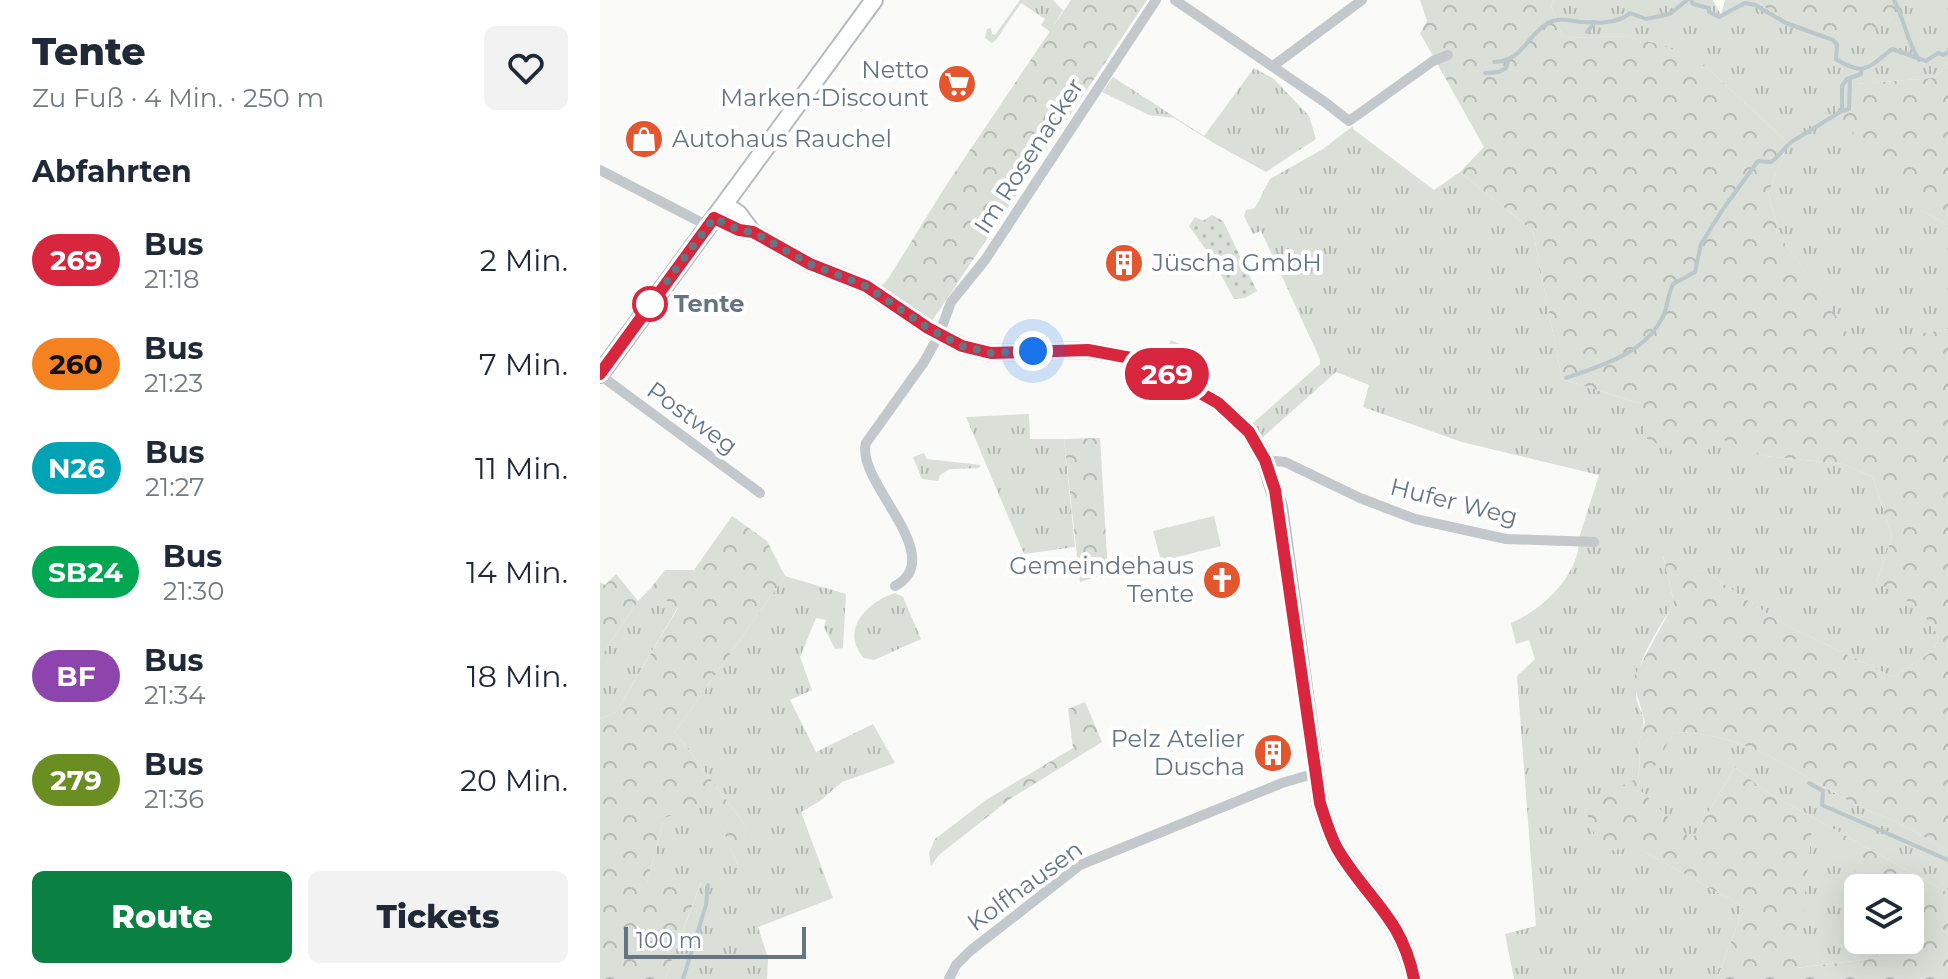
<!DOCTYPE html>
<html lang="de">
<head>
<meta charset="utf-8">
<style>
  :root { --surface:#fff; --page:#f2f2f3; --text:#1f2937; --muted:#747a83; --accent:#0b8043 }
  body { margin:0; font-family:Montserrat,sans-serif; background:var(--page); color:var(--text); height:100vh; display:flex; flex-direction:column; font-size:30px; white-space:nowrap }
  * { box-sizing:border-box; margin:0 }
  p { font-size:26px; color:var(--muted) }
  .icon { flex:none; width:44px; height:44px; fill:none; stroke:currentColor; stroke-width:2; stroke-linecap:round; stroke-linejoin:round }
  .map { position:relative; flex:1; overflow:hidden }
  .panel { display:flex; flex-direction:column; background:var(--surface); width:600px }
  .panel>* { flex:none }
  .badge { padding:0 16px; border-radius:26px; font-size:28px; line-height:52px }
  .controls { position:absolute; left:1244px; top:874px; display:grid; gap:16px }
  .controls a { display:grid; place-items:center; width:80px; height:80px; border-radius:12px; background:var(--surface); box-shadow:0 8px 32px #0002; font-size:40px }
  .scale { position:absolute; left:24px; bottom:20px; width:182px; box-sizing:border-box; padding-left:8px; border:4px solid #657683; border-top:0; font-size:22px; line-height:28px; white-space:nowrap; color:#657683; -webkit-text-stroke:6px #fff; paint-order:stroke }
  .you { position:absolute; width:40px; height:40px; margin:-20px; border:6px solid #fff; border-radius:50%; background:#1a73e8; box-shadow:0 0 0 12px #1a73e833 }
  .map>.badge { position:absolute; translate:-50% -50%; box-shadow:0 0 0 4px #fff }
  h2 { padding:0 32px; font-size:30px; line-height:72px }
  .round { display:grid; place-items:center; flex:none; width:84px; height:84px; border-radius:12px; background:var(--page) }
  .head { display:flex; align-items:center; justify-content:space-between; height:136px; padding:0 32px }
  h1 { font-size:38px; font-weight:800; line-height:60px }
  .primary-button { display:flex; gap:16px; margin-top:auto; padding:16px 32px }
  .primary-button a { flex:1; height:92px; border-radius:12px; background:var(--accent); color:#fff; font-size:32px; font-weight:800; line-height:92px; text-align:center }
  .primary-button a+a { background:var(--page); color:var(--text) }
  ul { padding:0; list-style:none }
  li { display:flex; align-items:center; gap:24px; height:104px; padding:0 32px }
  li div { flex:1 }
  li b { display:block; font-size:30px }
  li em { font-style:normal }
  li .badge { min-width:88px; font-weight:700; text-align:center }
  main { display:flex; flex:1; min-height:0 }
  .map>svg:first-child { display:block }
  .grass { fill:url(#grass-tufts) }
  .forest { fill:url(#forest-crowns); fill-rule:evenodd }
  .park { fill:#dadfd7 }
  .garden { fill:url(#garden-dots) }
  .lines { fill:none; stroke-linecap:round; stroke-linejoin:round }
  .stream { stroke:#bbc7cb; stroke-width:4 }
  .secondary-casing { stroke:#b3babf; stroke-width:18 }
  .primary-casing { stroke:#b5babe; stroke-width:20 }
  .street { stroke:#c3c8cc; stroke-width:10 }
  .secondary { stroke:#fff; stroke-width:14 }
  .primary { stroke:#fff; stroke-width:16 }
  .line-casing { stroke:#fff; stroke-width:18 }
  .line { stroke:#d7263d; stroke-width:12 }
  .walk { stroke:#657683; stroke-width:8; stroke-dasharray:0 14.4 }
  .stop-dot { fill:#fff; stroke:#d7263d; stroke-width:4 }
  .labels { text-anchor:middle; stroke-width:8; stroke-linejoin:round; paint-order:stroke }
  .poi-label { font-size:24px; fill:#657683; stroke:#fff; text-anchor:end }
  .street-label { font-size:24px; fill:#657683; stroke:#fff }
  .stop-label { font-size:24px; font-weight:bold; fill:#657683; stroke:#fff; text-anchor:start }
</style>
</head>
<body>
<main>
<section class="panel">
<div class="head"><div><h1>Tente</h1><p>Zu Fuß · 4 Min. · 250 m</p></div><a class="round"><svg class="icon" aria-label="heart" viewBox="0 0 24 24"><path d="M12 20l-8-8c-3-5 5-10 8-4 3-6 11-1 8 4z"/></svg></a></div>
<h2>Abfahrten</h2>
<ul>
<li><span class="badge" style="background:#d7263d;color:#fff">269</span><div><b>Bus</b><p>21:18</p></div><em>2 Min.</em></li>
<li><span class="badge" style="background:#f58220;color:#111">260</span><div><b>Bus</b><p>21:23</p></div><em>7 Min.</em></li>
<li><span class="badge" style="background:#00a3b4;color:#fff">N26</span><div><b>Bus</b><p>21:27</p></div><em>11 Min.</em></li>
<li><span class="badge" style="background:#00a651;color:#fff">SB24</span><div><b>Bus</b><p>21:30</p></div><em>14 Min.</em></li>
<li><span class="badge" style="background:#8e44ad;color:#fff">BF</span><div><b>Bus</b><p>21:34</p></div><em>18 Min.</em></li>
<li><span class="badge" style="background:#6b8e23;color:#fff">279</span><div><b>Bus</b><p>21:36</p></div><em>20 Min.</em></li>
</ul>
<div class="primary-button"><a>Route</a><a>Tickets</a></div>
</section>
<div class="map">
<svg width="1348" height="979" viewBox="0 0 1348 979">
  <defs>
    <pattern id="grass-tufts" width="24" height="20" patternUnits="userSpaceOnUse" patternTransform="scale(2)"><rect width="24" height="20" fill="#dadfd7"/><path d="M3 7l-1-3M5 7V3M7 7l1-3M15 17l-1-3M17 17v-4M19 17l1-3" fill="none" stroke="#b4b9b4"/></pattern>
    <pattern id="forest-crowns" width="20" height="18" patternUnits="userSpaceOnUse" patternTransform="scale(2)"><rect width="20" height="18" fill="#dadfd7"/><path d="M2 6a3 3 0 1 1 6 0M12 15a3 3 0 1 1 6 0" fill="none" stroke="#b4b9b4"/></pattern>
    <pattern id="garden-dots" width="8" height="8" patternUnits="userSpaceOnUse" patternTransform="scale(2)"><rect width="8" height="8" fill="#dadfd7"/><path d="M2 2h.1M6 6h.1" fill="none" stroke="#b4b9b4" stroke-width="1.8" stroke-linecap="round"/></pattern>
  </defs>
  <rect width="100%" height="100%" fill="#fafaf8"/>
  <!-- grass -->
  <g class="grass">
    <path d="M420,0H453L463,10L450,32L441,25L445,19L421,3L396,40L392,43L385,38L387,29L391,28L392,34L395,35Z"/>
    <path d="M954,0H1113L1121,15L1125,0H1156L1187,25L1267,30L1289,21L1299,10L1297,0H1348V64L1334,78L1254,84L1320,210L1348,225V329L1256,346L1180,236L1168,194L1188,143L1104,65L1028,36L963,38L951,6Z"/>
    <path d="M654,68L674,79L709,116L716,139L666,172L612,142L574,118L549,115L502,92L513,77L604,136Z"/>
    <path d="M753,126V129L834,190L860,172L933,231L962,379L1039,403L1165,456L1243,464L1273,477L1292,537L1277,582L1321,609L1339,637L1333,651L1293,677L1178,621L1109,574L1063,556L1074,603C1059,629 1036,659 1036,690C1035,712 1050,710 1040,738L1036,847L1144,907L1117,979H914L905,934L936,926L917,676L935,659L929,640L916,644L911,623C942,610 980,575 979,538L999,475L862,442L763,407L769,385L736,372L662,438L653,423L720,364V359L661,231L653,234L644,216L646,210L655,208L670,179L723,149Z"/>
    <path d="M571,340L603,355L590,377L551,359L552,356L562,360Z"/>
    <path d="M429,414L430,439H464L475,547L424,554L366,417Z"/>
    <path d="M324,453L327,459L381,465L379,468L350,469L340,475L338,481L322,479L313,457Z"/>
    <path d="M185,576L246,594L243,648L235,649L224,627L226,620L216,618L200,657L212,690L190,700L216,752L273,724L295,763L242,782L220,801L201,812L233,898L158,927L168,958L167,979H65L101,883L47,882L64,818L111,801L139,868L146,826L75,732Z"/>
    <path d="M50,589L78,607L16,712L0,719V658L38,601Z"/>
    <path d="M295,593L303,597L321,639L274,660L264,658C239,630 267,602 295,593Z"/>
    <path d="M1074,732C1148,734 1187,767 1249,801C1265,810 1283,816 1300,824C1316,832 1332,842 1348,851V893L1162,789L1135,767L1092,840L1040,791Z"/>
    <path d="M1212,829L1272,888H1258V940H1281L1279,958L1196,968Z"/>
  </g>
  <!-- forest -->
  <g class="forest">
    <path d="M471,0H547L332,321L281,286L288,279L347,184Z"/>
    <path d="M820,0H954L951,6L963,38L1028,36L1068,47L1104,65L1188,143L1168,194L1180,236L1256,345L1348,329V851C1332,842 1316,832 1300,824C1283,816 1265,810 1249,801C1187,767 1148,734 1074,732L1041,791L1092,840L1135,767L1162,789L1348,893V979H1117L1144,907L1036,847L1001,852L984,806L1039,777L1040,738L1045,722L1036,691L1035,675L1074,603L1063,555L1109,574L1178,621L1293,677L1333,651L1339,637L1320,609L1277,582L1292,537L1273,477L1243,464L1165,456L1122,439L1094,461L1047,439L1039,403L962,379L933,231L860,172L884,147L820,33L827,21ZM1212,830L1272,888H1310V940H1281L1279,958L1197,968Z"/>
    <path d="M1156,0H1297L1300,10L1289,21L1243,43L1187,25Z"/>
    <path d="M1348,64V225L1320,210L1269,153L1238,113L1254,84L1334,78Z"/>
    <path d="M500,438L508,573L480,582L464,439Z"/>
    <path d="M132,516L167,541L185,576L75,732L146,826L140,870L111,802L64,818L47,882H101L65,979H0V719L16,712L78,608L50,589L65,570H94Z"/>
    <path d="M16,574L38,601L0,658V582L5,585Z"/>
    <path d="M485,702L502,742L410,799L339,855L331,866L329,853L335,839L386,800L473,748L468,709Z"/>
  </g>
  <!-- park -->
  <path class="park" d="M614,516L621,546L561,561L553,531Z"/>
  <!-- garden -->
  <path class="garden" d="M612,215L623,221L657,291L645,298L634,299L612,258L589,226L595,217L603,221Z"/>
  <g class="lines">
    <!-- stream -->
    <g class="stream">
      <path d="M1091,0L1093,4L1109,8V12L1119,17L1145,3L1155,5L1186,23L1233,40L1237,45L1236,59C1265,78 1270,66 1292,49L1326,61L1338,53L1344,55L1348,52"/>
      <path d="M1294,0C1305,21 1306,39 1319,60"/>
      <path d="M992,22C1003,24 1022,21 1030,13L1046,19L1070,14L1087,0"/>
      <path d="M987,32L995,22"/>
      <path d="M894,62C923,61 926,36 948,23C962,15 977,24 991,22"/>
      <path d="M885,73L899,72L906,68L908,62"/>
      <path d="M1242,111L1249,109L1250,78"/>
      <path d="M966,378C1003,365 1047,353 1064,314C1068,304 1068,294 1073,284L1095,272L1101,244L1123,209L1158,161L1171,162C1180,156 1187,143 1196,139C1212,130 1226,120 1242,111V86L1247,79L1261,74V70"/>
      <path d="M1209,783L1223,791L1222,805L1348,860"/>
      <path d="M83,979L106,905L108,885"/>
    </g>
    <defs>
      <g id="secondary">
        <path d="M125,204L139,213L153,232"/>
        <path d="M114,218L139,230L153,232L210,264L266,286L328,328L362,346L391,353L488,350L531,358L567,374L618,403L649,432L665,460L679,507L720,803C725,819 730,836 738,850C769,900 801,917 814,979"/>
      </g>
      <path id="primary" d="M0,374L274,0"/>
    </defs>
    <!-- secondary casing -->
    <use href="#secondary" class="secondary-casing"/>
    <!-- primary casing -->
    <use href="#primary" class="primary-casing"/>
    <!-- street -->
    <g class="street">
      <path d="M575,0L726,103L749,121L833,61L848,55"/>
      <path d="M673,66L762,0"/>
      <path d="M0,170L108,226"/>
      <path d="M0,375L160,493"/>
      <path d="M665,460L685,462L760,498L815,519L906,539L994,542"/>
      <path d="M295,586C350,556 255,482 266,443L324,362L339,335L351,302L385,260L556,0"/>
      <path d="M349,979L356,965L370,951L480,865L682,783L716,773"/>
    </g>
    <!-- secondary -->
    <use href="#secondary" class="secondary"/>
    <!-- primary -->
    <use href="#primary" class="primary"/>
  </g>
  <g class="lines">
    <defs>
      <path id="line" d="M0,374L114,218L139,230L153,232L210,264L266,286L328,328L362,346L391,353L488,350L531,358L567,374L618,403L649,432L665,460L675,490L720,803C725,819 730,836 738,850C768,900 801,916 814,979"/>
    </defs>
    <!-- line casing -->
    <use href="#line" class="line-casing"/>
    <!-- line -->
    <use href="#line" class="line"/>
    <!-- walk -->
    <path class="walk" d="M50,304L114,218L139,230L153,232L210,264L266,286L328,328L362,346L391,353L433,351"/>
  </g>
  <!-- icons -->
  <defs>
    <symbol id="supermarket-disc" viewBox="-11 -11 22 22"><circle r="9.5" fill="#e4572e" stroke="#fff"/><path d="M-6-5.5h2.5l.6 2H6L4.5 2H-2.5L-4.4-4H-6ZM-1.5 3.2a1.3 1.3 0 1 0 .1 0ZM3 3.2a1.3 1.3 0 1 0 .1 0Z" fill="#fff"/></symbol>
    <symbol id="shop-disc" viewBox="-11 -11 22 22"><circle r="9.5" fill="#e4572e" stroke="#fff"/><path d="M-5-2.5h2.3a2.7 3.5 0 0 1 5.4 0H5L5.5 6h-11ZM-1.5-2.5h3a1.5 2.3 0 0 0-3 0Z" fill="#fff"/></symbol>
    <symbol id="building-disc" viewBox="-11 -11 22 22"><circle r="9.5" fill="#e4572e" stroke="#fff"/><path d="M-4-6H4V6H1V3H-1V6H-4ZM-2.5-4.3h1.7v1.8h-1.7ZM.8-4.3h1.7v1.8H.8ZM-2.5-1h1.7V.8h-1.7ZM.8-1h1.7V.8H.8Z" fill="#fff"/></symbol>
    <symbol id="church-disc" viewBox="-11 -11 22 22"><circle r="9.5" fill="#e4572e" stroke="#fff"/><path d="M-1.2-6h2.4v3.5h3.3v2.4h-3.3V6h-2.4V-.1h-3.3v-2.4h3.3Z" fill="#fff"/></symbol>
  </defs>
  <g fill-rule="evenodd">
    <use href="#supermarket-disc" x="335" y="62" width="44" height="44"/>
    <use href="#shop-disc" x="22" y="117" width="44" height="44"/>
    <use href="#building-disc" x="502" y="241" width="44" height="44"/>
    <use href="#church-disc" x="600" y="558" width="44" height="44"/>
    <use href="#building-disc" x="651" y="731" width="44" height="44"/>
  </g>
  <!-- markers -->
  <circle class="stop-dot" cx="50" cy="304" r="16"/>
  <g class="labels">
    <!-- poi labels -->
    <g class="poi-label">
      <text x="329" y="78">Netto<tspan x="329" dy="28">Marken-Discount</tspan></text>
      <text x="72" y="147" text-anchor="start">Autohaus Rauchel</text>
      <text x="552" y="271" text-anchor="start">Jüscha GmbH</text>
      <text x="594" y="574">Gemeindehaus<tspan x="594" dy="28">Tente</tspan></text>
      <text x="645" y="747">Pelz Atelier<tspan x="645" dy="28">Duscha</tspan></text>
    </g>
    <!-- street labels -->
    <g class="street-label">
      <text transform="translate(429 156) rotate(-57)" y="8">Im Rosenacker</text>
      <text transform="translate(92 418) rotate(36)" y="8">Postweg</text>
      <text transform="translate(854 502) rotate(14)" y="8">Hufer Weg</text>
      <text transform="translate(425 886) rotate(-36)" y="8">Kolfhausen</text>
    </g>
    <!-- stop labels -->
    <g class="stop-label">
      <text x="74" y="312">Tente</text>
    </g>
  </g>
</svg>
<div class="controls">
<a><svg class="icon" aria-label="layers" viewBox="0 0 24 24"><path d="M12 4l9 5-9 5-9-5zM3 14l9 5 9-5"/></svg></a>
</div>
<div class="scale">100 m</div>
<div class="you" style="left:433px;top:351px"></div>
<b class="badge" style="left:567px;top:374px;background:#d7263d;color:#fff">269</b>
</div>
</main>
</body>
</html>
